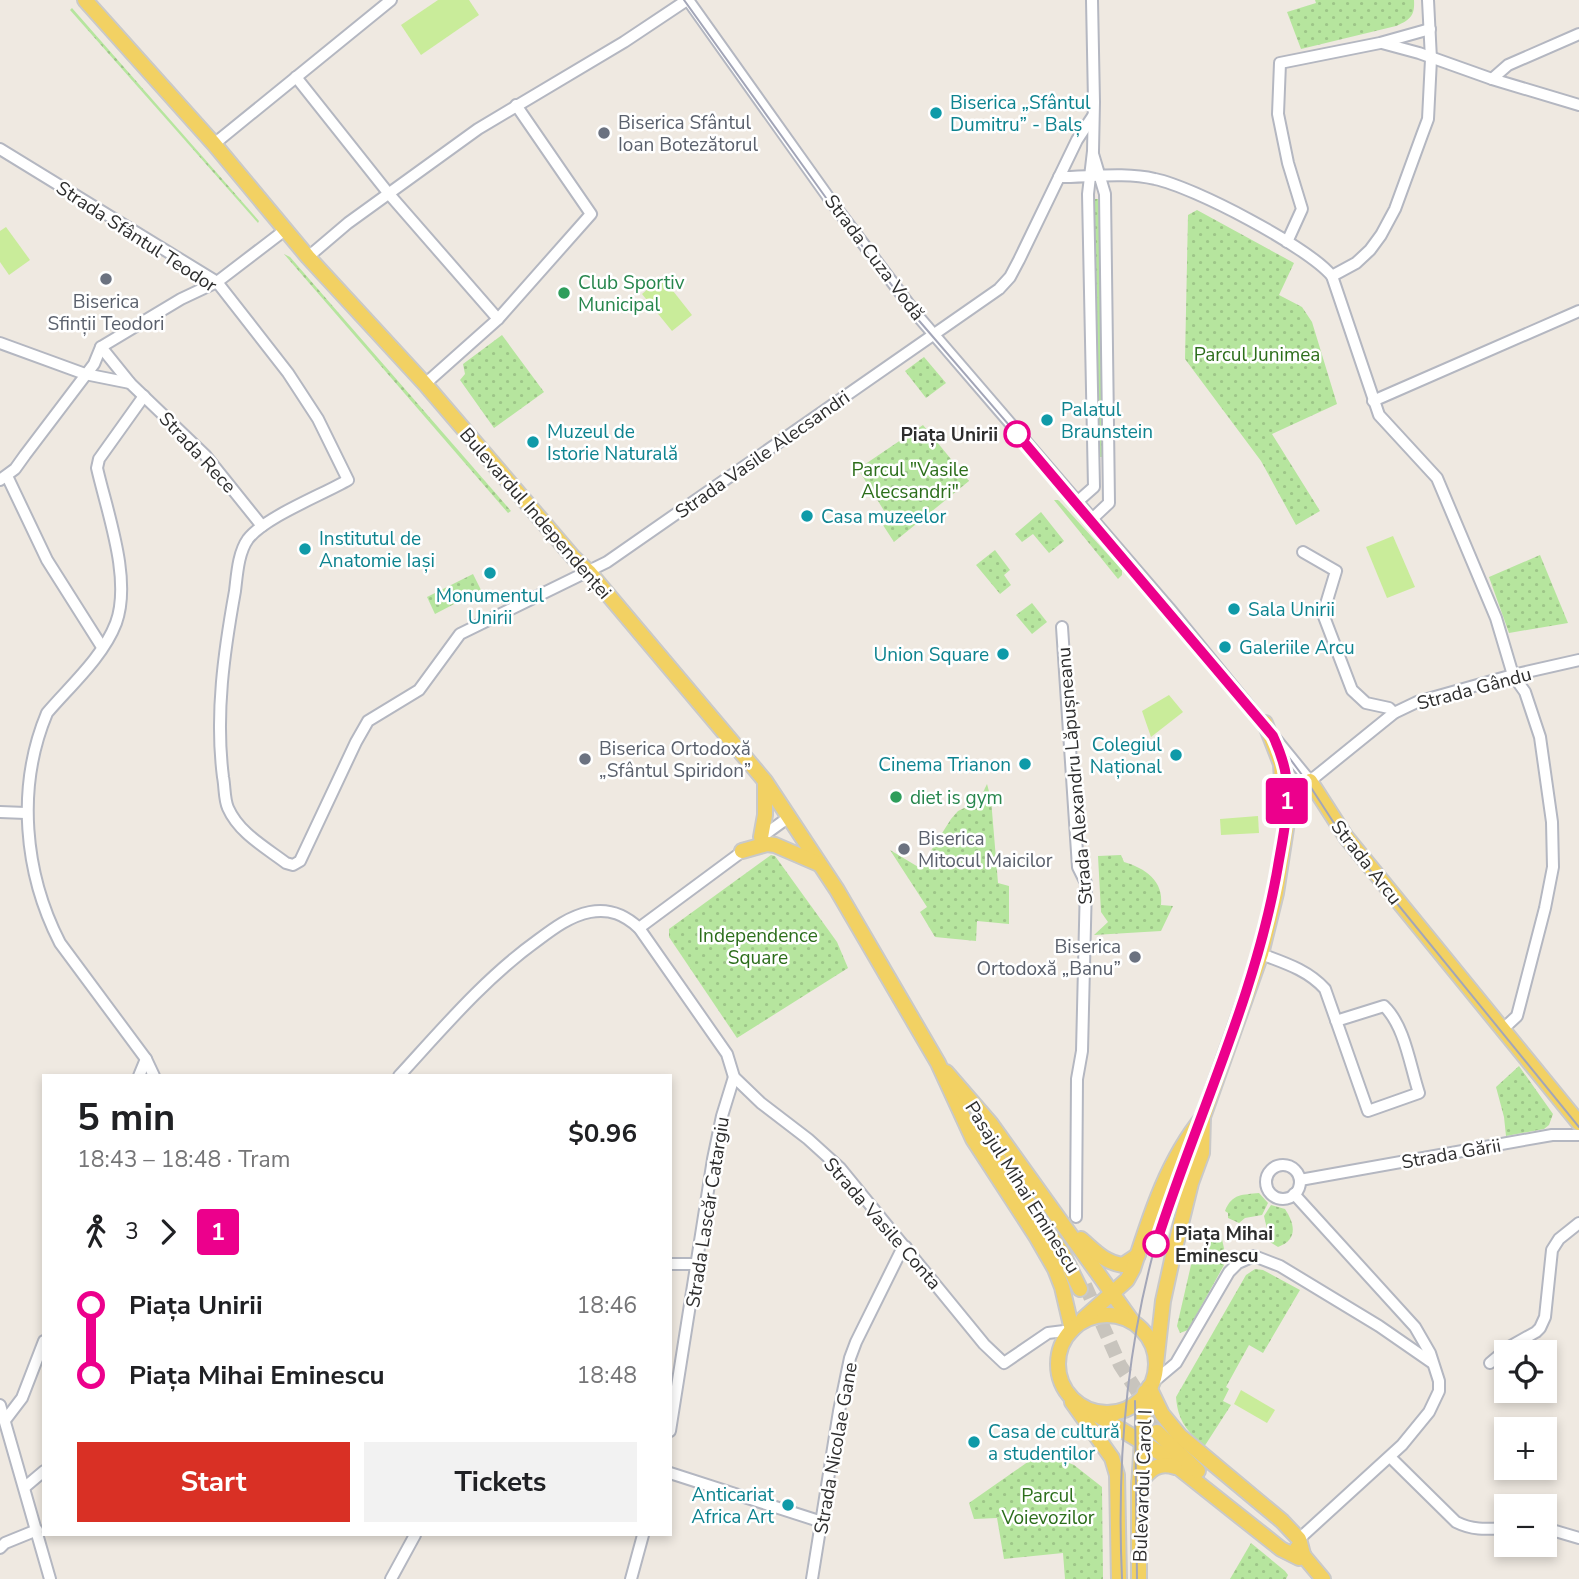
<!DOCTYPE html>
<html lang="en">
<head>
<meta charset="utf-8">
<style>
  :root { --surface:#fff; --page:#f2f2f2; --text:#202124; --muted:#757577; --accent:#d93025 }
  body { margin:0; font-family:"Nunito Sans",sans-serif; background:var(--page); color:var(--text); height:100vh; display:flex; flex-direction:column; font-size:26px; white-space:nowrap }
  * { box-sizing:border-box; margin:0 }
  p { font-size:23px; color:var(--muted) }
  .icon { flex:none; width:38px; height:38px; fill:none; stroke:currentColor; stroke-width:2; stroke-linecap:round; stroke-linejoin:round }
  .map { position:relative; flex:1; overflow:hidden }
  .details { position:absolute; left:42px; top:1074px; width:630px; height:462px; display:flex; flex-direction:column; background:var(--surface); border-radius:0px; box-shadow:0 4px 10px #0003 }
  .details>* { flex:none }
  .badge { padding:0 14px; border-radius:5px; font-size:24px; line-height:46px }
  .tools { position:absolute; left:1494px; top:1340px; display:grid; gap:14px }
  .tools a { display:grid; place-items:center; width:63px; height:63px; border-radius:0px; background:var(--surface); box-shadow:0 4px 10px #0003; font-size:35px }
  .map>.badge { position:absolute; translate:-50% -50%; box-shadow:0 0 0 4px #fff }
  .legs { display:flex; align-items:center; gap:10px; height:77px; padding:0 35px; font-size:23px }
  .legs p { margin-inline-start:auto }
  .summary { display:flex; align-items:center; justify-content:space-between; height:119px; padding:0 35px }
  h1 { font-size:38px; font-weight:700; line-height:52px }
  .cta { display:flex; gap:14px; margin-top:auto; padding:14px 35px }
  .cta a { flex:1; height:80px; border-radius:0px; background:var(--accent); color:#fff; font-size:28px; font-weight:700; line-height:80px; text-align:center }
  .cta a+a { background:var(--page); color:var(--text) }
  ul { padding:0 35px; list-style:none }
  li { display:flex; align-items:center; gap:24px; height:70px; font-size:26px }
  li i { display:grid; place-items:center; width:10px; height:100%; margin:0 9px; background:currentColor }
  li i::after { content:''; width:18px; height:18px; margin:-9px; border:5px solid; border-radius:50%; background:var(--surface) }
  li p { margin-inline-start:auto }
  li:first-child i { background:linear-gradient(#0000 50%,currentColor 0) }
  li:last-child i { background:linear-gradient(currentColor 50%,#0000 0) }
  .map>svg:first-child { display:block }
  .green { fill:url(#green-dots) }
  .pitch { fill:#c9ec9a }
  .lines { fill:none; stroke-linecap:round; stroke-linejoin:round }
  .major-tunnel { stroke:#c8c4bd; stroke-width:14; stroke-dasharray:14 7; stroke-linecap:butt }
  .minor-casing { stroke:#b4b7c1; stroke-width:14 }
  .major-casing { stroke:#c9c9c9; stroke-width:18 }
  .minor { stroke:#fff; stroke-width:10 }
  .major { stroke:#f2d163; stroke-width:14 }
  .tram { stroke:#a3a6b8; stroke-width:2 }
  .line-1-casing { stroke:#fff; stroke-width:16 }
  .line-1 { stroke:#ec008c; stroke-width:10 }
  .culture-dot { fill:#0f9aa8; stroke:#fff; stroke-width:2.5 }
  .worship-dot { fill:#6b7280; stroke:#fff; stroke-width:2.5 }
  .leisure-dot { fill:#2e9e5b; stroke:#fff; stroke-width:2.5 }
  .stop-1-dot { fill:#fff; stroke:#ec008c; stroke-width:3.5 }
  .labels { text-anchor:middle; stroke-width:5; stroke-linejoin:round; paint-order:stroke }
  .culture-label { font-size:19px; fill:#0d838f; stroke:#fff; text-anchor:start }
  .worship-label { font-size:19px; fill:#5b616d; stroke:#fff; text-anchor:start }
  .street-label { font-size:19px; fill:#2e2e2e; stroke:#fff }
  .leisure-label { font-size:19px; fill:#27864d; stroke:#fff; text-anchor:start }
  .park-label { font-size:19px; fill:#2c6e1b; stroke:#fff }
  .stop-label { font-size:19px; font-weight:bold; fill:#2e2e2e; stroke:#fff; text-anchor:end }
</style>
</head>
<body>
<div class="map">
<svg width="1579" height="1579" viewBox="0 0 1579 1579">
  <defs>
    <pattern id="green-dots" width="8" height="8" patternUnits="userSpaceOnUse" patternTransform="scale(1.75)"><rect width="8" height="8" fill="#b6e59e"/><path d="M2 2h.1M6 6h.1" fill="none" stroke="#9dc588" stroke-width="1.8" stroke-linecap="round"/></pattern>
  </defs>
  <rect width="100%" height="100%" fill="#efe9e1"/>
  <!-- green -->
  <g class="green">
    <path d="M1315,0H1414C1415,16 1410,20 1396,26L1301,49L1287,12L1316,3Z"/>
    <path d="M72,8L259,221L258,223L70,10Z"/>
    <path d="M1094,199H1099L1104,457H1099Z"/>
    <path d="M1197,210L1294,263L1279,295L1302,307L1312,322L1337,404L1272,434L1320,511L1296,525L1261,461L1185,359L1188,215Z"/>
    <path d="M284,254L290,257L511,511L508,513Z"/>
    <path d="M502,335L544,392L494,428L460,380L465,374L463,364Z"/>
    <path d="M924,357L946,383L926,398L905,371Z"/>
    <path d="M923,425L969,481L894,542L881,522L888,517L858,469Z"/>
    <path d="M1054,500H1058L1062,504L1122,570V575L1118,579Z"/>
    <path d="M1041,512L1064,541L1049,553L1033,534L1022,542L1015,534Z"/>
    <path d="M995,550L1010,570L1004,575L1011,585L1000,594L976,565Z"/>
    <path d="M1540,555L1568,623L1509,633L1489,577Z"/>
    <path d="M473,574L481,590L435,614L427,597Z"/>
    <path d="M1032,603L1047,622L1032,634L1016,615Z"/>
    <path d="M987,784L991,799L998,883L1009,886V924L977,921L976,941L935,937L920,912L927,907L890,850L920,868L951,819L958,811L979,801Z"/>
    <path d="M771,855L775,856L837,942L848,968L737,1038L669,937V929Z"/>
    <path d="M1121,855L1124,862C1145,868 1164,881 1161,905L1173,906L1161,931L1094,935L1108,922L1101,912L1098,856Z"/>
    <path d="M1519,1066L1553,1114L1549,1125L1544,1129L1506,1136L1504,1117L1496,1087Z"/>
    <path d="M1259,1193L1268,1203L1262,1215L1245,1218L1239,1223L1228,1218V1213L1225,1211C1232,1193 1243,1195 1259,1193Z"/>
    <path d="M1271,1205L1285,1209C1295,1224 1298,1240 1278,1247L1270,1242L1264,1216Z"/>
    <path d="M1215,1229L1221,1235L1226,1257L1224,1265L1188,1330L1180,1333L1177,1326L1191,1265L1194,1257L1203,1258V1250L1207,1249L1212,1232Z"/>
    <path d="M1255,1269L1263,1270L1300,1290L1263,1353L1249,1345L1226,1387L1229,1389L1223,1401L1231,1405L1204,1447C1187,1430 1178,1422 1176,1397L1246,1275Z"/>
    <path d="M1042,1452L1074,1465L1102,1487L1103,1579H1065L1063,1553L1004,1559L997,1518L974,1519L969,1503Z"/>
    <path d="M1251,1543L1285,1571L1288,1575L1286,1579H1230Z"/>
  </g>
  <!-- pitch -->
  <g class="pitch">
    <path d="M438,0H469L479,15L421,55L401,25Z"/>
    <path d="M6,227L30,260L9,275L0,262V231Z"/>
    <path d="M662,277L692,315L672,331L642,294Z"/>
    <path d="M1393,536L1415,587L1387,598L1366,547Z"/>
    <path d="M1169,695L1183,712L1151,737L1142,711Z"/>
    <path d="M1258,816L1259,833L1221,835L1220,819Z"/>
    <path d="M1241,1390L1275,1410L1267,1423L1234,1404Z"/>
  </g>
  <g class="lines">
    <!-- major-tunnel -->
    <path class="major-tunnel" d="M1085,1285L1120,1365L1162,1429"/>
    <defs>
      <g id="minor">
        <path d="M688,0L831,201L917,315L1169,608L1310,781L1394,713L1417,702L1513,675L1579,660"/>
        <path d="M1382,43L1419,53L1492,79L1579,105"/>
        <path d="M296,77L389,194L498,319"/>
        <path d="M1492,79L1508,65L1579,34"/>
        <path d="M214,144L391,0"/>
        <path d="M0,149L217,282L288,373L318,419L348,480C322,495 265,517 248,539C238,553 237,575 235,591C224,652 215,714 223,777C225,787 224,799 228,808C239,833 265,847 286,863L293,865L300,861L356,742L368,721L419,690L460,634L607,562L999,289L1010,277L1019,260L1077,140L1093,116"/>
        <path d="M1059,177C1090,177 1125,172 1155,179C1194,187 1308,247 1332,276L1379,415L1437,478L1496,618L1513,675L1525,692L1540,737L1552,822L1553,867L1545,908L1517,1016L1503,1029"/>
        <path d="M1287,242L1302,209L1288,163L1278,114L1280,63L1380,43L1430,29"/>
        <path d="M308,257L348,223L478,129L624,42L687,0"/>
        <path d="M1332,276L1356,263L1370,250L1381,235L1395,209L1422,135L1428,119L1431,59L1428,0"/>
        <path d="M0,343L85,374L130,383"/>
        <path d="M101,347L130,383L205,455L262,526"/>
        <path d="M425,384L498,319L591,214L516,105"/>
        <path d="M144,396L99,459L97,468C107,512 132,579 116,623C103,657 70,686 47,713C16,787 24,873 60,943L146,1059L154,1076"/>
        <path d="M1373,401L1579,311"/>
        <path d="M7,476L47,560L102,647"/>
        <path d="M0,480L15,469L25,455L94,364L101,347L181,299L217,282L285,230"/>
        <path d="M1077,502L1094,487L1088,194L1093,151L1094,102L1092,0"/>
        <path d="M1092,519L1109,503L1105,194L1093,154"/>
        <path d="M1303,552L1336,571L1323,614L1352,690L1366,703L1389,708L1394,713"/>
        <path d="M1062,627L1078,867L1086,883L1082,1051L1077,1079L1076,1217"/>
        <path d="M0,812L26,813"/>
        <path d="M760,838L789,817"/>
        <path d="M639,928L747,848"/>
        <path d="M1261,954C1285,963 1308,970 1325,989L1368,1111L1419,1093C1410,1066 1405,1026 1384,1006L1336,1021"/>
        <path d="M139,1076L146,1059"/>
        <path d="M399,1076C443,1028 485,978 538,940C554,928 570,916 590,912C610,908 625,915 639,928L727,1054L734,1077L761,1103L808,1139L840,1168L984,1344L1004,1363L1048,1333L1072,1330"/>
        <circle cx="1283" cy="1182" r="17"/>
        <path d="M1300,1180L1552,1135H1579"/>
        <path d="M1294,1194L1415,1327L1430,1353L1439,1381V1391L1429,1412L1402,1445L1299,1539"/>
        <path d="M670,1264H697"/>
        <path d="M1490,1363L1509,1347L1536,1332L1540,1328L1545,1317L1552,1250L1559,1239L1579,1223"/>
        <path d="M1151,1384L1176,1363L1229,1272L1238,1263L1254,1256L1280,1266L1379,1326L1431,1362"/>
        <path d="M0,1405L50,1579"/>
        <path d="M6,1419L22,1398L44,1341"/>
        <path d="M670,1431L713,1159L722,1116L734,1077"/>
        <path d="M1390,1457L1456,1522C1474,1531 1488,1529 1507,1528"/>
        <path d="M670,1473L822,1522"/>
        <path d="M25,1487L44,1471"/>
        <path d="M1545,1528L1579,1538"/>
        <path d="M0,1548L5,1543L37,1530"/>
        <path d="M391,1579L415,1535"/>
        <path d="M631,1579L643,1535"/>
        <path d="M812,1579L839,1411L850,1358L856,1342L901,1251L906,1247"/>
      </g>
      <g id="major">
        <path d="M85,0L214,144L308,257L425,384L573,557L589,572L765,781L837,890L938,1063L973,1139L1036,1236L1055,1269L1062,1287L1072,1330"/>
        <path d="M1265,723L1281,764L1284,812L1287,822"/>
        <path d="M761,837L765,815V782"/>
        <path d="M742,851L767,844L775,845L819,864"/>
        <path d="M946,1072L991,1124L1132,1321"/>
        <path d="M974,1124L1063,1254L1080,1289"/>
        <path d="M1081,1239C1096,1252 1104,1262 1123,1265L1138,1255"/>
        <circle cx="1107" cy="1364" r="49"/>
        <path d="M1083,1319L1127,1280L1133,1269C1150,1216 1167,1161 1203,1117"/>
        <path d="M1156,1364L1163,1301L1172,1260L1191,1183L1202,1153L1203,1117L1261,954L1276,893L1287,822L1310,781L1346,837L1579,1123"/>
        <path d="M1149,1387L1162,1414L1180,1436L1282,1521L1299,1539L1303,1554"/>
        <path d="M1072,1402L1112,1458L1117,1475L1119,1579"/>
        <path d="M1094,1413L1160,1453L1281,1549L1299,1558"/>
        <path d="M1157,1432L1198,1471"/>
        <path d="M1139,1483C1150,1470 1158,1461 1175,1467"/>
        <path d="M1297,1548L1323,1579"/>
        <path d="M1139,1579V1487L1145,1392"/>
      </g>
    </defs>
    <!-- minor casing -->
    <use href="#minor" class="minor-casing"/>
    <!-- major casing -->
    <use href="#major" class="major-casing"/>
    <!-- minor -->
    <use href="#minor" class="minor"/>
    <!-- major -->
    <use href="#major" class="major"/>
    <!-- tram -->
    <g class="tram">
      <path d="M684,0L829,202L915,316L1146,584L1273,736L1308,783L1343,837L1579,1127"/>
      <path d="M1135,1401L1137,1579"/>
      <path d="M1122,1579C1117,1470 1125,1360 1153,1254C1190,1121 1255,1000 1278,862C1285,825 1291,789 1280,752"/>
    </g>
  </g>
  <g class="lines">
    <defs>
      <path id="line-1" d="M1017,434L1273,736C1279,749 1284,762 1286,776C1290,806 1283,837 1278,866C1256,996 1196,1118 1156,1244"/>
    </defs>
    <!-- line-1 casing -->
    <use href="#line-1" class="line-1-casing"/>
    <!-- line-1 -->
    <use href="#line-1" class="line-1"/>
  </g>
  <!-- markers -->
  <g class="culture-dot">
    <circle cx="936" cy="113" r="7"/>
    <circle cx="1047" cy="420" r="7"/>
    <circle cx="533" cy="442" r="7"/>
    <circle cx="807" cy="516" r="7"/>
    <circle cx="305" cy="549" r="7"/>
    <circle cx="490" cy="573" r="7"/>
    <circle cx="1234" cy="609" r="7"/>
    <circle cx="1225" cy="647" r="7"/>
    <circle cx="1003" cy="654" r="7"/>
    <circle cx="1176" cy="755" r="7"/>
    <circle cx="1025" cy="764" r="7"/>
    <circle cx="974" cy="1442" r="7"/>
    <circle cx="788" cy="1505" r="7"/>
  </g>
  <g class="worship-dot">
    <circle cx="604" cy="133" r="7"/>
    <circle cx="106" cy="279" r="7"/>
    <circle cx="585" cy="759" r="7"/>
    <circle cx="904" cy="849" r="7"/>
    <circle cx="1135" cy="957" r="7"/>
  </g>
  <g class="leisure-dot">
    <circle cx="564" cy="293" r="7"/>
    <circle cx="896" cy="797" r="7"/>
  </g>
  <g class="stop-1-dot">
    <circle cx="1017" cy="434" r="12"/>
    <circle cx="1156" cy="1244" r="12"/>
  </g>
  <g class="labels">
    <!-- culture labels -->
    <g class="culture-label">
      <text x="950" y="109">Biserica „Sfântul<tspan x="950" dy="22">Dumitru” - Balș</tspan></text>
      <text x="1061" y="416">Palatul<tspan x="1061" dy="22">Braunstein</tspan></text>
      <text x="547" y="438">Muzeul de<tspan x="547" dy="22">Istorie Naturală</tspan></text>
      <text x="821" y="523">Casa muzeelor</text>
      <text x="319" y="545">Institutul de<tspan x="319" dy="22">Anatomie Iași</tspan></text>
      <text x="490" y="602" text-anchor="middle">Monumentul<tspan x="490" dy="22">Unirii</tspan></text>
      <text x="1248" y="616">Sala Unirii</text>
      <text x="1239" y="654">Galeriile Arcu</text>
      <text x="989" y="661" text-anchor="end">Union Square</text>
      <text x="1162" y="751" text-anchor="end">Colegiul<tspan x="1162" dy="22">Național</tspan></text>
      <text x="1011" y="771" text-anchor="end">Cinema Trianon</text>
      <text x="988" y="1438">Casa de cultură<tspan x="988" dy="22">a studenților</tspan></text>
      <text x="774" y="1501" text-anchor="end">Anticariat<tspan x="774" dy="22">Africa Art</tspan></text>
    </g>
    <!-- worship labels -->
    <g class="worship-label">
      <text x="618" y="129">Biserica Sfântul<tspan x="618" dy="22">Ioan Botezătorul</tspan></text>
      <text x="106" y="308" text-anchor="middle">Biserica<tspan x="106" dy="22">Sfinții Teodori</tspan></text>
      <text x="599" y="755">Biserica Ortodoxă<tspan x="599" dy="22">„Sfântul Spiridon”</tspan></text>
      <text x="918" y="845">Biserica<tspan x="918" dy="22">Mitocul Maicilor</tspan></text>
      <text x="1121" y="953" text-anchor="end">Biserica<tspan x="1121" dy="22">Ortodoxă „Banu”</tspan></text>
    </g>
    <!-- street labels -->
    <g class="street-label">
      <text transform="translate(137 236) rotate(33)" y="7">Strada Sfântul Teodor</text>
      <text transform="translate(875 257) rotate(53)" y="7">Strada Cuza Vodă</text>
      <text transform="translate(198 452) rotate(47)" y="7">Strada Rece</text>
      <text transform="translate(762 454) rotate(-35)" y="7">Strada Vasile Alecsandri</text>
      <text transform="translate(536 513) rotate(49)" y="7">Bulevardul Independenței</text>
      <text transform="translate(1474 688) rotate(-15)" y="7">Strada Gându</text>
      <text transform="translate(1074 776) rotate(-95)" y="7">Strada Alexandru Lăpușneanu</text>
      <text transform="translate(1367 862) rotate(52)" y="7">Strada Arcu</text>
      <text transform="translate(1451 1153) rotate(-10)" y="7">Strada Gării</text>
      <text transform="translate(1023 1187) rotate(58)" y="7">Pasajul Mihai Eminescu</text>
      <text transform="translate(707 1212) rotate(-81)" y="7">Strada Lascăr Catargiu</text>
      <text transform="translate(883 1223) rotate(49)" y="7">Strada Vasile Conta</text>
      <text transform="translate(835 1448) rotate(-80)" y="7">Strada Nicolae Gane</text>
      <text transform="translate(1142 1486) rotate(-88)" y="7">Bulevardul Carol I</text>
    </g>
    <!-- leisure labels -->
    <g class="leisure-label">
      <text x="578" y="289">Club Sportiv<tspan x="578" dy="22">Municipal</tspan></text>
      <text x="910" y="804">diet is gym</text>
    </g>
    <!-- park labels -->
    <g class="park-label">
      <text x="1257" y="361">Parcul Junimea</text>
      <text x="910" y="476">Parcul "Vasile<tspan x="910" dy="22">Alecsandri"</tspan></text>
      <text x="758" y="942">Independence<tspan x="758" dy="22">Square</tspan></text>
      <text x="1048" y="1502">Parcul<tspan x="1048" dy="22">Voievozilor</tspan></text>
    </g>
    <!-- stop labels -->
    <g class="stop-label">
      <text x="998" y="441">Piața Unirii</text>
      <text x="1175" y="1240" text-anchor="start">Piața Mihai<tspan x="1175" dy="22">Eminescu</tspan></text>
    </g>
  </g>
</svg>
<div class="tools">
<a><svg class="icon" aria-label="locate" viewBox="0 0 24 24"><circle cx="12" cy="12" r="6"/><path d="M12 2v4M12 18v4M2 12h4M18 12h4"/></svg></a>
<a>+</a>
<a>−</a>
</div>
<b class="badge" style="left:1287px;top:801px;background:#ec008c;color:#fff">1</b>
<section class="details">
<div class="summary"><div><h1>5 min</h1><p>18:43 – 18:48 · Tram</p></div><b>$0.96</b></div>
<div class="legs"><svg class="icon" aria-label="walk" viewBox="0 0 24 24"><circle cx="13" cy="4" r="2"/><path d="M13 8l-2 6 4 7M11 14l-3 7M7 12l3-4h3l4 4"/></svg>3<svg class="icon" aria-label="forward" viewBox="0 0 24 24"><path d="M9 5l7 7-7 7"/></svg><b class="badge" style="background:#ec008c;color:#fff">1</b></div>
<ul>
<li><i style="color:#ec008c"></i><b>Piața Unirii</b><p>18:46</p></li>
<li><i style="color:#ec008c"></i><b>Piața Mihai Eminescu</b><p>18:48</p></li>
</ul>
<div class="cta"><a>Start</a><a>Tickets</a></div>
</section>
</div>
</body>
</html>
